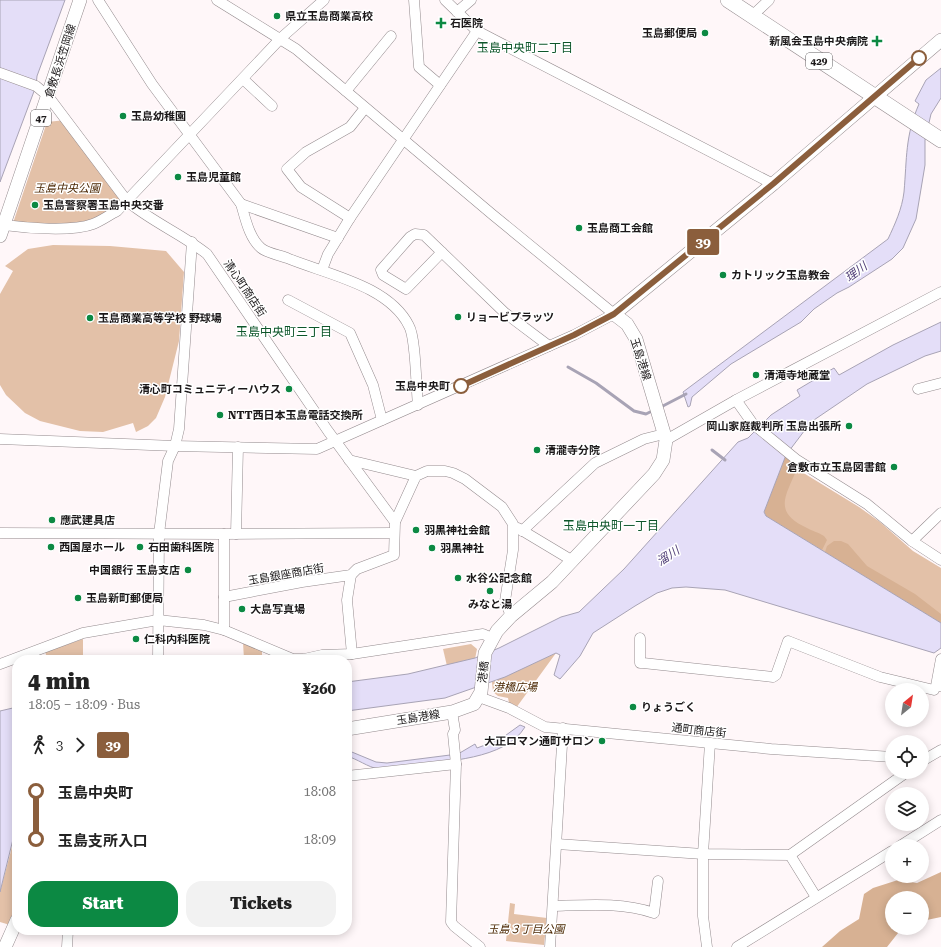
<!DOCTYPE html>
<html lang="en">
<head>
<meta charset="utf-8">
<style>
  :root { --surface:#fff; --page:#f2f2f2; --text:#222; --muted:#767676; --accent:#0c8943 }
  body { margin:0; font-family:"Roboto Serif","Noto Sans JP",serif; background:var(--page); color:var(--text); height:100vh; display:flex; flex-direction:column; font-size:15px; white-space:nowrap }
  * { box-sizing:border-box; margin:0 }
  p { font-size:13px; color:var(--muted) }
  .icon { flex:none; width:22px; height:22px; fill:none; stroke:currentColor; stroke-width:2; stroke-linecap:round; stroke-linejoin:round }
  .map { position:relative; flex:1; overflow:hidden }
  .sheet { position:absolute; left:12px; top:655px; width:340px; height:280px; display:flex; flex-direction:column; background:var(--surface); border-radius:16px; box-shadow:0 2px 10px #0003 }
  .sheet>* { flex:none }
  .badge { padding:0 8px; border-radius:3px; font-size:14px; line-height:26px }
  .needle { width:26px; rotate:30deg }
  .buttons { position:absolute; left:885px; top:683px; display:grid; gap:8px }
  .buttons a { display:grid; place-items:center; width:44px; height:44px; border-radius:50%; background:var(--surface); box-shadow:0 2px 10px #0003; font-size:20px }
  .map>.badge { position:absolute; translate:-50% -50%; box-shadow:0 0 0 2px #fff }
  .legs { display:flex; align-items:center; gap:6px; height:44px; padding:0 16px; font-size:13px }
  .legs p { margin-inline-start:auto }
  .head { display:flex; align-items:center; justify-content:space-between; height:68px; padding:0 16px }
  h1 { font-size:22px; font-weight:800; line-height:30px }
  .cta { display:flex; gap:8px; margin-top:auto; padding:8px 16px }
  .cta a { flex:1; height:46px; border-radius:16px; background:var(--accent); color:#fff; font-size:16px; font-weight:800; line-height:46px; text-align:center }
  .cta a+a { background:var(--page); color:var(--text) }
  ul { padding:0 16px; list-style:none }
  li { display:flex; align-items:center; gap:14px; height:48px; font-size:15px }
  li i { display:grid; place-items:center; width:6px; height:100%; margin:0 5px; background:currentColor }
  li i::after { content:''; width:10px; height:10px; margin:-5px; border:3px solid; border-radius:50%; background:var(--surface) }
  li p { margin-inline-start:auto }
  li:first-child i { background:linear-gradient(#0000 50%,currentColor 0) }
  li:last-child i { background:linear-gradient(currentColor 50%,#0000 0) }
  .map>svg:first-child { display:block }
  .green { fill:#e3c1a8 }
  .forest { fill:#d7b193 }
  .water { fill:#e4def8; stroke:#a8a3b5 }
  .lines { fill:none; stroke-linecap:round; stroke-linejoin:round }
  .stream { stroke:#a8a3b5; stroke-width:3 }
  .minor-casing { stroke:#948b8e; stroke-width:11 }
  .major-casing { stroke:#948b8e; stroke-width:14 }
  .highway-casing { stroke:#948b8e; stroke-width:16 }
  .minor { stroke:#fff; stroke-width:10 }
  .major { stroke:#fff; stroke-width:13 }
  .highway { stroke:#fff; stroke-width:15 }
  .line-1-casing { stroke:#fff; stroke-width:9 }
  .line-1 { stroke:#8b5e3c; stroke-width:6 }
  .poi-dot { fill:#0c8943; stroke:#fff; stroke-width:1.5 }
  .stop-1-dot { fill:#fff; stroke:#8b5e3c; stroke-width:2 }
  .labels { text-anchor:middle; stroke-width:3; stroke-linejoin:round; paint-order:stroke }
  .shield { fill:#fff; stroke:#5f5d5e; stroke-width:1 }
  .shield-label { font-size:10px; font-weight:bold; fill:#1b1819 }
  .poi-label { font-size:11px; font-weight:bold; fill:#1b1819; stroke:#fff; text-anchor:start }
  .street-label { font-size:11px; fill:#1b1819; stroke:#fff }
  .park-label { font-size:11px; font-style:italic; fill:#4b2702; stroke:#fff }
  .stop-label { font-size:11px; font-weight:bold; fill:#1b1819; stroke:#fff; text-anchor:end }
  .neighbourhood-label { font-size:12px; fill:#0d562a; stroke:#fff }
  .water-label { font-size:12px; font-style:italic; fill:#54437a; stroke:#fff }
</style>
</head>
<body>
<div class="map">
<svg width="941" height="947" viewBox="0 0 941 947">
  <rect width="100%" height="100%" fill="#fff7f9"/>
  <!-- green -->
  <g class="green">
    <path d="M66,120L127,201L92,224L12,226L47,122Z"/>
    <path d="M53,245L110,246L166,251L184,272L179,341L165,397L156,418L148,426L136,432L133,423L103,432L80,431L40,421L25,413L6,395L0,385V294L13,271L5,266L28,249Z"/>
    <path d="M786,455L794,461L793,466L797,469L859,507L880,522L913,551L941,568V623L766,516L765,508Z"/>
    <path d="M83,639V660H48L45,652Z"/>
    <path d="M243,642L262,651V660H244Z"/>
    <path d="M471,644L477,649L475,659L447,666L443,649Z"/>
    <path d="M556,653L516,708L509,703L508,698L498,696L493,692L492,682Z"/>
    <path d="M17,828V905L10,925L0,922V892Z"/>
    <path d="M510,903L515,904L514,914L547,918L544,945L506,941Z"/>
  </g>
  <!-- forest -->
  <g class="forest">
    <path d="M786,455L794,461L793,466L797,469C785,497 773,512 807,528C812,531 818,532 824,536L827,540L822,550L766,516L764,512Z"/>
    <path d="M834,541H841L848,544L867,566L915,594L941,614V623L825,552L827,546Z"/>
    <path d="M941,872V917L922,921V898H892V928H902L887,947H822L840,931L859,919L864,894L873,888L898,880L917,883Z"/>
  </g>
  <!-- water -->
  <g class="water">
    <path d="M0,0H65L37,76L36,86L0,182Z"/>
    <path d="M941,68V98L931,114L925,140V165L916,219L903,248L892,259L849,287L837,293L814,309L801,322L731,364L692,397L690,406L688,407L683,392L888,239C895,224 902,209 904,192C907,158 905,136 919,104L915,101L926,80Z"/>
    <path d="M941,322V351L925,356L867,384L811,422L786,455L764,512L766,516L941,623V648L934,653L725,590L686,587L672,588L657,593L635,606L593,633L580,656L560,679L554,675L560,655L556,653L505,677L445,698L347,711V682L408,674L475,658L499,648L561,617L579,612L624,569L738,442L748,438L771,415L800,396L797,390L834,368L839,375L893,345Z"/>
    <path d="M17,707V823L0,892V711Z"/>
    <path d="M520,725L525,727C505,760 445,761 412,765C402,766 389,770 378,769C368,767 357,759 347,756V750L376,762L387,763L458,754L475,744L477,748L496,741V739L501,736L502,738Z"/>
  </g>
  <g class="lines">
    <!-- stream -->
    <g class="stream">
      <path d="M568,367L596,383L634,411L646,414L654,410"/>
      <path d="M659,408L686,394"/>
      <path d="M712,450L725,460"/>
    </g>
    <defs>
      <g id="minor">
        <path d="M98,0L152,84L241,204C245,217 249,238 261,248C267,253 279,255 287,258C325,274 389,285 409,326C416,338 416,388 418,405"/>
        <path d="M414,0L419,67L440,85"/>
        <path d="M445,0L477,31L773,184"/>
        <path d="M457,12L471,0"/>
        <path d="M752,16L769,0"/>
        <path d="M0,73L36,86L48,96L127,201C152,222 182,234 207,254L328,431L395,522"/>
        <path d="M243,79L272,106"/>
        <path d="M346,91L391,36"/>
        <path d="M241,204L338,238"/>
        <path d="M350,218L301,187L287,169L306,152L350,127L365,108"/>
        <path d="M4,225C26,228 72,232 93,224C101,221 109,215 117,211L281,38L324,0"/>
        <path d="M442,252L406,289L383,275L381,270L410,237L415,234L424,235L505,313L549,346"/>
        <path d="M322,270L328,254L350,218L477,31"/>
        <path d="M288,300L350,333L373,385L382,420"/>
        <path d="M918,389L941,383"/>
        <path d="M736,400L753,424L797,460L867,504L912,541L941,560"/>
        <path d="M0,439L175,446L317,449L574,335L614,314L493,215L296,49L217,0"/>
        <path d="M666,440L736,400L941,292"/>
        <path d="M349,460L416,476"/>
        <path d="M518,528L573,561"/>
        <path d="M522,531L595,463L644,439L664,434"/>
        <path d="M0,533L224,534L393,533"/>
        <path d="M224,534V630"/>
        <path d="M236,534L238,447"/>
        <path d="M912,541L941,513"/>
        <path d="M351,575L347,600L352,654"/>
        <path d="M224,597L302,582L351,575L357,569L394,555L395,522L416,476L427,471H445L453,473L465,479L502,507L513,524V550L505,601L511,616"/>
        <path d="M640,638V663H643L773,677L776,675L788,641L880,677L934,690"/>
        <path d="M941,659L936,686H941"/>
        <path d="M158,660L159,534L168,461L175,446L179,429L192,242"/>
        <path d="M0,664L83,633L158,620L204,625L224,630L293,659H304L322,655L352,654L483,634L492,638"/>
        <path d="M479,697L509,708L545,727L771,749L892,757"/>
        <path d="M452,712L455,730L453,734L456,764L451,922L454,926L480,947"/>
        <path d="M922,761L941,750"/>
        <path d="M347,776L456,764"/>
        <path d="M557,844L703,854L790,855L907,772"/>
        <path d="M900,846L941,820"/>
        <path d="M790,855L816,897"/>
        <path d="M553,906C587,905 622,902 654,913L658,881"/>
        <path d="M67,947L68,930"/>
        <path d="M550,947L563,728"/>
        <path d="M707,947L703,916V854L710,743"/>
        <path d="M737,947L892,851"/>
      </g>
      <g id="major">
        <path d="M0,236L80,0"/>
        <path d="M347,729L452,712L474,704L481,692L485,653L497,631L511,616L552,582L654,474L663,460L666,440L636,339L627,324L614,314L773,184L941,40"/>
        <path d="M5,947L17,920"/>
      </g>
      <path id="highway" d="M728,0L941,140"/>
    </defs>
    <!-- minor casing -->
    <use href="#minor" class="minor-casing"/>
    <!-- major casing -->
    <use href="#major" class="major-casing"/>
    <!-- highway casing -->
    <use href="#highway" class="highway-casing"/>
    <!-- minor -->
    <use href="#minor" class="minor"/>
    <!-- major -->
    <use href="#major" class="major"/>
    <!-- highway -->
    <use href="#highway" class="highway"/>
  </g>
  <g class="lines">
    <defs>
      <path id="line-1" d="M461,386L574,335L614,314L773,184L919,58"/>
    </defs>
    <!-- line-1 casing -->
    <use href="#line-1" class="line-1-casing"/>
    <!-- line-1 -->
    <use href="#line-1" class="line-1"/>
  </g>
  <!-- markers -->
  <g class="poi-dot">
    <circle cx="277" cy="16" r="4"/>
    <path d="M439 17h4v4h4v4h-4v4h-4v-4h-4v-4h4z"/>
    <circle cx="705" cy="33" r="4"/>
    <path d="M875 35h4v4h4v4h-4v4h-4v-4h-4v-4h4z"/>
    <circle cx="123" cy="116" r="4"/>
    <circle cx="178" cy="177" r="4"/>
    <circle cx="35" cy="205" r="4"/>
    <circle cx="579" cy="228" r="4"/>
    <circle cx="723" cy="275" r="4"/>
    <circle cx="458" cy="317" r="4"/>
    <circle cx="90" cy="318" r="4"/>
    <circle cx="756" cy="375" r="4"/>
    <circle cx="289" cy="389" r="4"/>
    <circle cx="220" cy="415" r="4"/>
    <circle cx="849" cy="426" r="4"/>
    <circle cx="537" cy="450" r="4"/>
    <circle cx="894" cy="467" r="4"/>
    <circle cx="52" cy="520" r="4"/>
    <circle cx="416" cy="530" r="4"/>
    <circle cx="51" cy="547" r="4"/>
    <circle cx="140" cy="547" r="4"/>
    <circle cx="432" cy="548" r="4"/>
    <circle cx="188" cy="570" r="4"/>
    <circle cx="458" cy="578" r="4"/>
    <circle cx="490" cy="591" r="4"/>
    <circle cx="78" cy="598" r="4"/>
    <circle cx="242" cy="609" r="4"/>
    <circle cx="136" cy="639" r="4"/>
    <circle cx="633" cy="707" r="4"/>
    <circle cx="602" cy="741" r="4"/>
  </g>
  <g class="stop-1-dot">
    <circle cx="919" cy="58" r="7"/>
    <circle cx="461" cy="386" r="7"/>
  </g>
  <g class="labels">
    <!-- shield labels -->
    <g class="shield">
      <rect x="806" y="53" width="26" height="16" rx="3"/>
      <rect x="31" y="110" width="20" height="16" rx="3"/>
    </g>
    <g class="shield-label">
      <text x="819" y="65">429</text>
      <text x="41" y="122">47</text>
    </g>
    <!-- poi labels -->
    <g class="poi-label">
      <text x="285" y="20">県立玉島商業高校</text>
      <text x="450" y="27">石医院</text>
      <text x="697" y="37" text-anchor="end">玉島郵便局</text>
      <text x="868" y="45" text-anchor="end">新風会玉島中央病院</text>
      <text x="131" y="120">玉島幼稚園</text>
      <text x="186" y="181">玉島児童館</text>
      <text x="43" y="209">玉島警察署玉島中央交番</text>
      <text x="587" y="232">玉島商工会館</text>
      <text x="731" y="279">カトリック玉島教会</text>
      <text x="466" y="321">リョービプラッツ</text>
      <text x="98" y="322">玉島商業高等学校 野球場</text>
      <text x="764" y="379">清滝寺地蔵堂</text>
      <text x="281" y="393" text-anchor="end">清心町コミュニティーハウス</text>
      <text x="228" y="419">NTT西日本玉島電話交換所</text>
      <text x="841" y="430" text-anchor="end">岡山家庭裁判所 玉島出張所</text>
      <text x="545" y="454">清瀧寺分院</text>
      <text x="886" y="471" text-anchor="end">倉敷市立玉島図書館</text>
      <text x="60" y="524">應武建具店</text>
      <text x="424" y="534">羽黒神社会館</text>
      <text x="59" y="551">西国屋ホール</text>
      <text x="148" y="551">石田歯科医院</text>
      <text x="440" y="552">羽黒神社</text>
      <text x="180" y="574" text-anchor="end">中国銀行 玉島支店</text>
      <text x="466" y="582">水谷公記念館</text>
      <text x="86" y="602">玉島新町郵便局</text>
      <text x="490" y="608" text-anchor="middle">みなと湯</text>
      <text x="250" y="613">大島写真場</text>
      <text x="144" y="643">仁科内科医院</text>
      <text x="641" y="711">りょうごく</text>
      <text x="594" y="745" text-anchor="end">大正ロマン通町サロン</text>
    </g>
    <!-- street labels -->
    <g class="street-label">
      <text transform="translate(60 61) rotate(-72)" y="4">倉敷長浜笠岡線</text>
      <text transform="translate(245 288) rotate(56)" y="4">清心町商店街</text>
      <text transform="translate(641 359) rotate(72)" y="4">玉島港線</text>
      <text transform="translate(286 574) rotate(-10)" y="4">玉島銀座商店街</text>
      <text transform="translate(483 672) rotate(-83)" y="4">港橋</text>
      <text transform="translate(418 717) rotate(-9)" y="4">玉島港線</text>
      <text transform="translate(699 730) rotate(6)" y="4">通町商店街</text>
    </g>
    <!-- park labels -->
    <g class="park-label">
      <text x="67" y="192">玉島中央公園</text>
      <text x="515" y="691">港橋広場</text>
      <text x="526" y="933">玉島３丁目公園</text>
    </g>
    <!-- stop labels -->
    <g class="stop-label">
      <text x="450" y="390">玉島中央町</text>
    </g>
    <!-- neighbourhood labels -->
    <g class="neighbourhood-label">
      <text x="525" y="52">玉島中央町二丁目</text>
      <text x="284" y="336">玉島中央町三丁目</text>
      <text x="611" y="530">玉島中央町一丁目</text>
    </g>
    <!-- water labels -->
    <g class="water-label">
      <text transform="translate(856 272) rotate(-36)" y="4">理川</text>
      <text transform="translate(668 556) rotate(-33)" y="4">溜川</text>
    </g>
  </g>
</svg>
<div class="buttons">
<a><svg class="needle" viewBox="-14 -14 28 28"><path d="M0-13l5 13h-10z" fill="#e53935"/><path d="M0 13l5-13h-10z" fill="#767676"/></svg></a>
<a><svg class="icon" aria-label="locate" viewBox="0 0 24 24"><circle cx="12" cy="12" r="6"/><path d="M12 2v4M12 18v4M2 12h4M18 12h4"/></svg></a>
<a><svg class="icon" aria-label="layers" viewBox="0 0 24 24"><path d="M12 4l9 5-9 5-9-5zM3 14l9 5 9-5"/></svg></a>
<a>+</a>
<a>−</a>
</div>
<b class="badge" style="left:703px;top:242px;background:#8b5e3c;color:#fff">39</b>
<section class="sheet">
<div class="head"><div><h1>4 min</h1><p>18:05 – 18:09 · Bus</p></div><b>¥260</b></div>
<div class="legs"><svg class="icon" aria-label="walk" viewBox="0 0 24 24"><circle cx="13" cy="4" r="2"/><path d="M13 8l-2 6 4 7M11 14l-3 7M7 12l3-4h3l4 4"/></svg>3<svg class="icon" aria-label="forward" viewBox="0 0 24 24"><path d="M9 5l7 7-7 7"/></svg><b class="badge" style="background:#8b5e3c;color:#fff">39</b></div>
<ul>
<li><i style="color:#8b5e3c"></i><b>玉島中央町</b><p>18:08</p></li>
<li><i style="color:#8b5e3c"></i><b>玉島支所入口</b><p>18:09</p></li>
</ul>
<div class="cta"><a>Start</a><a>Tickets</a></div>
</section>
</div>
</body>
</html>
